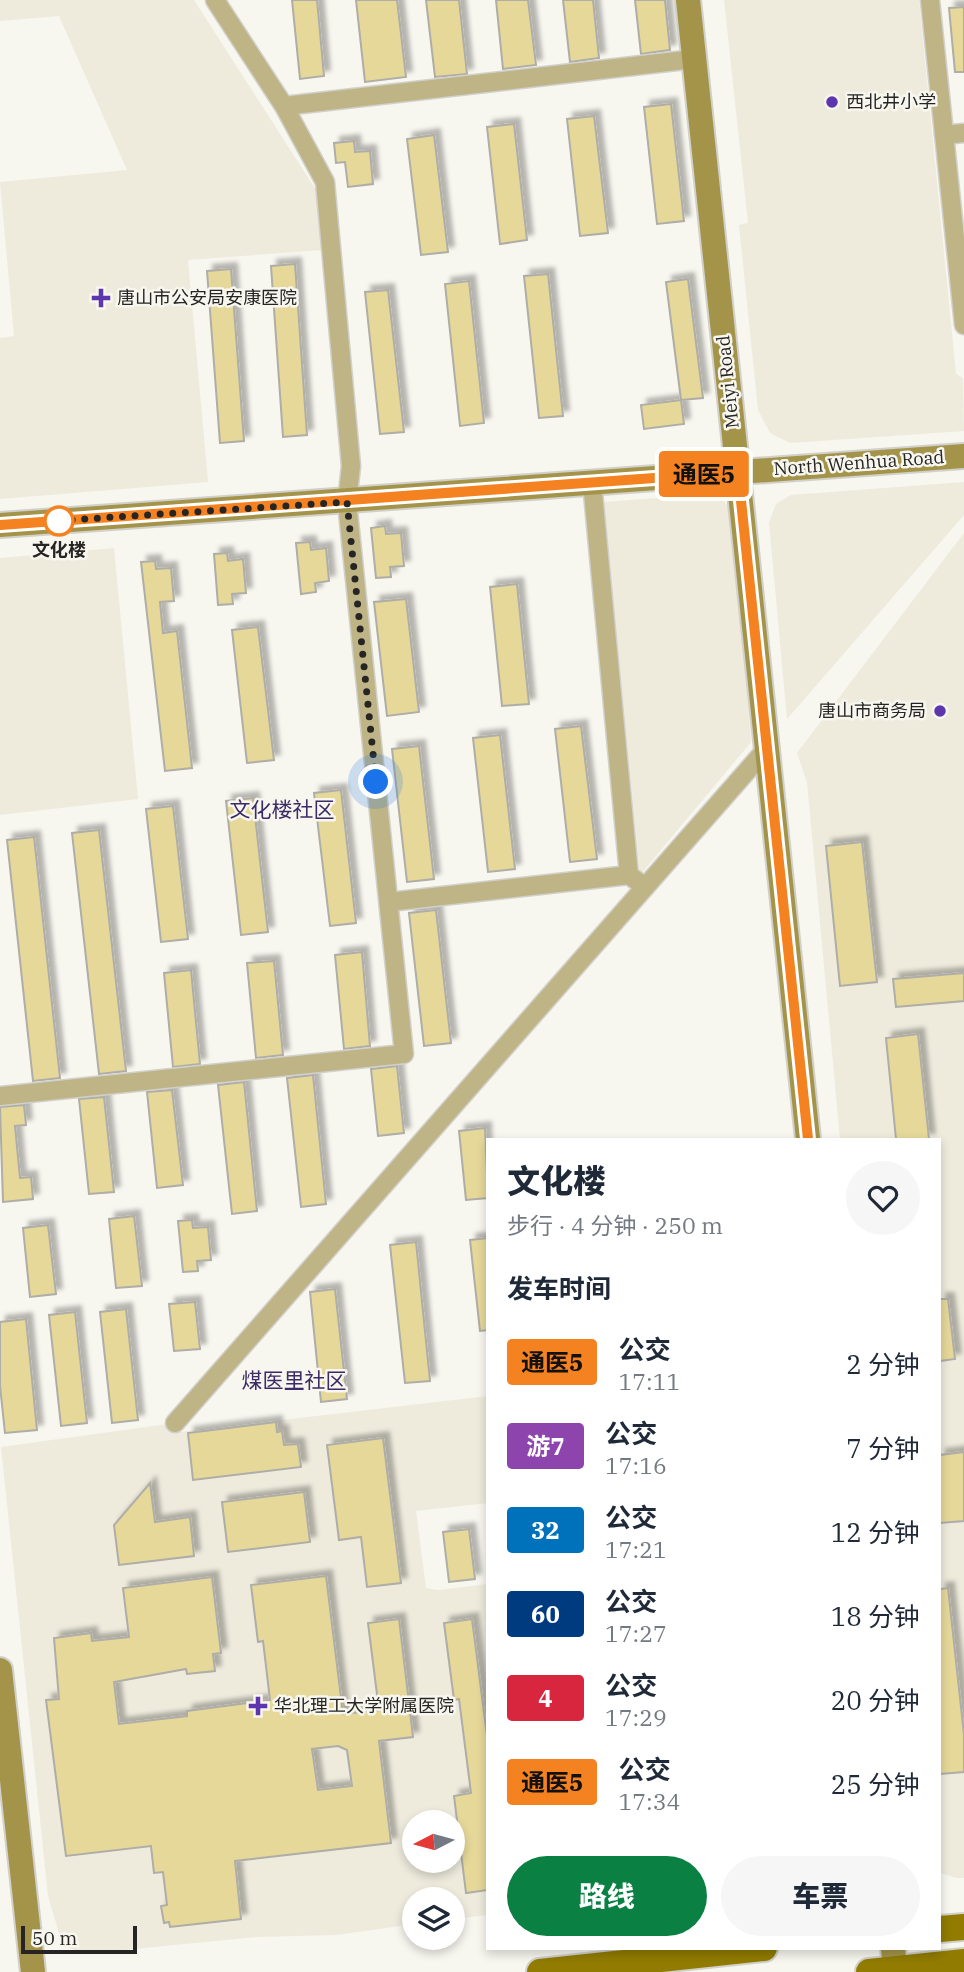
<!DOCTYPE html>
<html lang="zh">
<head>
<meta charset="utf-8">
<style>
  :root { --surface:#fff; --page:#f6f6f7; --text:#1f2937; --muted:#747a83; --accent:#0b8043 }
  body { margin:0; font-family:"IBM Plex Serif","Noto Sans SC",serif; background:var(--page); color:var(--text); height:100vh; display:flex; flex-direction:column; font-size:26px; white-space:nowrap }
  * { box-sizing:border-box; margin:0 }
  p { font-size:23px; color:var(--muted) }
  .icon { flex:none; width:38px; height:38px; fill:none; stroke:currentColor; stroke-width:2; stroke-linecap:round; stroke-linejoin:round }
  .map { position:relative; flex:1; overflow:hidden }
  .details { position:absolute; left:486px; top:1138px; width:455px; height:812px; display:flex; flex-direction:column; background:var(--surface); border-radius:0px; box-shadow:0 4px 10px #0003 }
  .details>* { flex:none }
  .badge { padding:0 14px; border-radius:5px; font-size:24px; line-height:46px }
  .needle { width:46px; rotate:264deg }
  .buttons { position:absolute; left:402px; top:1810px; display:grid; gap:14px }
  .buttons a { display:grid; place-items:center; width:63px; height:63px; border-radius:50%; background:var(--surface); box-shadow:0 4px 10px #0003; font-size:35px }
  .scale { position:absolute; left:21px; bottom:18px; width:116px; box-sizing:border-box; padding-left:7px; border:4px solid #262523; border-top:0; font-size:19px; line-height:24px; white-space:nowrap; color:#262523; -webkit-text-stroke:5px #f7f6ef; paint-order:stroke }
  .you { position:absolute; width:35px; height:35px; margin:-18px; border:5px solid #fff; border-radius:50%; background:#1a73e8; box-shadow:0 0 0 10px #1a73e833 }
  .map>.badge { position:absolute; translate:-50% -50%; box-shadow:0 0 0 4px #fff }
  h2 { padding:0 21px; font-size:26px; line-height:63px }
  .round { display:grid; place-items:center; flex:none; width:74px; height:74px; border-radius:37px; background:var(--page) }
  .headline { display:flex; align-items:center; justify-content:space-between; height:119px; padding:0 21px }
  h1 { font-size:33px; font-weight:800; line-height:52px }
  .action { display:flex; gap:14px; margin-top:auto; padding:14px 21px }
  .action a { flex:1; height:80px; border-radius:42px; background:var(--accent); color:#fff; font-size:28px; font-weight:800; line-height:80px; text-align:center }
  .action a+a { background:var(--page); color:var(--text) }
  ul { padding:0; list-style:none }
  li { display:flex; align-items:center; gap:21px; height:84px; padding:0 21px }
  li div { flex:1 }
  li b { display:block; font-size:26px }
  li em { font-style:normal }
  li .badge { min-width:77px; font-weight:700; text-align:center }
  .map>svg:first-child { display:block }
  .built { fill:#eeebdd; fill-rule:evenodd }
  .building { fill:#e6d899; stroke:#aeada7; stroke-width:2; fill-rule:evenodd; filter:url(#shadow) }
  .lines { fill:none; stroke-linecap:round; stroke-linejoin:round }
  .street-casing { stroke:#d1d0ca; stroke-width:21 }
  .secondary-casing { stroke:#d1d0ca; stroke-width:28 }
  .primary-casing { stroke:#d1d0ca; stroke-width:30 }
  .street { stroke:#bfb486; stroke-width:18 }
  .secondary { stroke:#a4944a; stroke-width:24 }
  .primary { stroke:#917c01; stroke-width:26 }
  .line-casing { stroke:#fff; stroke-width:16 }
  .line { stroke:#f58220; stroke-width:10 }
  .walk { stroke:#262523; stroke-width:7; stroke-dasharray:0 12.6 }
  .poi-dot { fill:#5d36ae; stroke:#f7f6ef; stroke-width:2.5 }
  .stop-dot { fill:#fff; stroke:#f58220; stroke-width:3.5 }
  .labels { text-anchor:middle; stroke-width:5; stroke-linejoin:round; paint-order:stroke }
  .poi-label { font-size:18px; fill:#262523; stroke:#f7f6ef; text-anchor:start }
  .street-label { font-size:18px; fill:#262523; stroke:#f7f6ef }
  .stop-label { font-size:18px; font-weight:bold; fill:#262523; stroke:#f7f6ef }
  .quarter-label { font-size:21px; fill:#3b2b66; stroke:#f7f6ef }
</style>
</head>
<body>
<div class="map">
<svg width="964" height="1972" viewBox="0 0 964 1972">
  <defs>
    <filter id="shadow"><feDropShadow dx="6" dy="-6" stdDeviation="2" flood-color="#0004"/></filter>
  </defs>
  <rect width="100%" height="100%" fill="#f7f6ef"/>
  <!-- built -->
  <g class="built">
    <path d="M0,0H194L316,190L322,250L188,260L208,482L0,499V338L14,336L0,182L127,170L59,16L0,21Z"/>
    <path d="M724,0H919L956,374L963,378L964,431L790,443L770,433L758,410L739,225L748,223Z"/>
    <path d="M964,482V515L787,719L769,523L776,504L791,495Z"/>
    <path d="M709,494L724,501L733,514L751,742L640,875L604,502Z"/>
    <path d="M964,533V1878H957L940,1873V1139H840L807,782L797,753Z"/>
    <path d="M114,548L138,799L0,815V558Z"/>
    <path d="M488,1396V1503L416,1511L426,1588L438,1590L488,1584V1915L453,1919V1899H415V1924L336,1935L257,1937L83,1954L68,1947L59,1933L48,1896L1,1447L168,1424L180,1432ZM415,1822H453V1860H415Z"/>
  </g>
  <!-- building -->
  <g class="building">
    <path d="M292,0H317L324,76L300,79Z"/>
    <path d="M356,0H397L406,77L365,82Z"/>
    <path d="M426,0H459L467,74L435,77Z"/>
    <path d="M496,0H528L536,65L503,69Z"/>
    <path d="M563,0H593L599,58L570,62Z"/>
    <path d="M635,0H665L670,50L641,54Z"/>
    <path d="M964,7V72H955L949,8Z"/>
    <path d="M671,104L684,221L657,224L644,107Z"/>
    <path d="M594,116L608,233L580,236L567,119Z"/>
    <path d="M514,124L527,240L500,244L487,127Z"/>
    <path d="M434,135L448,252L421,255L407,139Z"/>
    <path d="M354,141L355,152L370,151L373,184L348,187L345,162L336,163L334,143Z"/>
    <path d="M295,264L307,435L283,437L271,266Z"/>
    <path d="M231,269L244,441L220,443L207,271Z"/>
    <path d="M548,274L563,416L539,418L524,276Z"/>
    <path d="M688,279L703,398L681,400L666,282Z"/>
    <path d="M469,281L484,423L460,426L445,284Z"/>
    <path d="M388,290L404,432L380,434L365,292Z"/>
    <path d="M681,400L684,424L644,429L641,405Z"/>
    <path d="M385,526L386,534L401,533L404,566L390,567L391,577L376,578L371,528Z"/>
    <path d="M310,542L311,550L326,548L329,581L315,583L316,592L301,594L296,543Z"/>
    <path d="M227,553L228,561L243,559L246,593L232,594L233,604L218,605L214,554Z"/>
    <path d="M155,561L156,569L171,568L174,601L160,602L163,633L177,631L192,768L165,771L141,562Z"/>
    <path d="M517,584L529,704L502,706L490,587Z"/>
    <path d="M406,599L419,712L387,716L374,602Z"/>
    <path d="M258,627L274,760L247,763L232,630Z"/>
    <path d="M581,726L597,859L570,862L555,729Z"/>
    <path d="M500,735L515,869L488,872L473,738Z"/>
    <path d="M419,746L434,879L407,882L392,749Z"/>
    <path d="M341,790L356,923L330,926L314,793Z"/>
    <path d="M253,798L268,932L241,935L226,801Z"/>
    <path d="M173,806L188,939L161,942L146,809Z"/>
    <path d="M99,830L126,1071L99,1074L72,833Z"/>
    <path d="M34,837L60,1078L33,1081L7,840Z"/>
    <path d="M862,842L877,982L840,986L826,846Z"/>
    <path d="M436,910L451,1043L424,1046L409,913Z"/>
    <path d="M362,952L370,1046L344,1049L335,955Z"/>
    <path d="M274,961L283,1055L256,1058L247,963Z"/>
    <path d="M191,970L200,1064L173,1067L164,973Z"/>
    <path d="M964,973V1001L896,1007L893,979Z"/>
    <path d="M918,1034L929,1139H896L886,1038Z"/>
    <path d="M397,1066L404,1133L378,1136L371,1069Z"/>
    <path d="M313,1075L326,1204L301,1207L287,1078Z"/>
    <path d="M244,1082L257,1211L232,1214L218,1085Z"/>
    <path d="M172,1090L183,1185L157,1188L147,1092Z"/>
    <path d="M104,1097L114,1192L89,1194L79,1099Z"/>
    <path d="M24,1105L26,1125L15,1126L20,1178L31,1177L33,1199L3,1202L0,1107Z"/>
    <path d="M485,1128L488,1198L466,1200L459,1131Z"/>
    <path d="M134,1216L142,1286L116,1288L109,1219Z"/>
    <path d="M192,1220L193,1228L208,1227L211,1260L197,1261L198,1271L183,1272L178,1221Z"/>
    <path d="M48,1225L56,1294L30,1297L23,1228Z"/>
    <path d="M488,1238V1330L480,1331L470,1240Z"/>
    <path d="M416,1242L430,1381L405,1383L390,1245Z"/>
    <path d="M335,1289L347,1399L321,1402L310,1292Z"/>
    <path d="M940,1299H948L955,1359L940,1361Z"/>
    <path d="M195,1302L200,1349L174,1351L169,1304Z"/>
    <path d="M126,1309L138,1420L112,1423L100,1312Z"/>
    <path d="M75,1312L87,1423L61,1426L49,1315Z"/>
    <path d="M26,1319L37,1430L5,1433L0,1386V1322Z"/>
    <path d="M276,1422L277,1432L282,1431L284,1445L298,1444L301,1467L193,1480L188,1433Z"/>
    <path d="M383,1438L401,1583L367,1587L361,1537L339,1540L327,1445Z"/>
    <path d="M964,1452V1521L940,1523V1455Z"/>
    <path d="M150,1483L155,1522L190,1517L194,1556L119,1565L114,1525Z"/>
    <path d="M304,1492L310,1542L228,1552L222,1502Z"/>
    <path d="M469,1529L475,1579L449,1582L443,1532Z"/>
    <path d="M326,1576L343,1714L379,1710L368,1623L399,1619L413,1737L379,1741L391,1843L235,1861L241,1919L170,1927L169,1922L164,1923L161,1906L167,1905L163,1872L154,1873L151,1846L66,1856L46,1700L59,1699L54,1638L91,1633L92,1641L129,1637L123,1588L212,1577L221,1653L213,1654L215,1671L187,1674L186,1669L114,1682L119,1724L187,1716V1711L270,1700L263,1641L258,1642L251,1585ZM338,1746L347,1750L352,1786L318,1790L312,1749Z"/>
    <path d="M948,1588L964,1735V1772L940,1774V1589Z"/>
    <path d="M472,1619L488,1744V1890L466,1893L454,1796L471,1793L459,1699L454,1700L444,1623Z"/>
  </g>
  <g class="lines">
    <defs>
      <g id="street">
        <path d="M930,0L964,325"/>
        <path d="M284,106L694,59"/>
        <path d="M944,135L964,133"/>
        <path d="M592,482L629,875L645,887"/>
        <path d="M389,902L629,875"/>
        <path d="M0,1096L404,1054L347,502L351,466L325,182L284,106L215,0"/>
        <path d="M175,1423L768,747"/>
      </g>
      <g id="secondary">
        <path d="M688,0L808,1139"/>
        <path d="M0,525L964,456"/>
        <path d="M0,1670L33,1972"/>
        <path d="M893,1948L895,1972"/>
      </g>
      <g id="primary">
        <path d="M940,1929L964,1927"/>
        <path d="M540,1972L764,1948"/>
        <path d="M869,1972L964,1962"/>
      </g>
    </defs>
    <!-- street casing -->
    <use href="#street" class="street-casing"/>
    <!-- secondary casing -->
    <use href="#secondary" class="secondary-casing"/>
    <!-- primary casing -->
    <use href="#primary" class="primary-casing"/>
    <!-- street -->
    <use href="#street" class="street"/>
    <!-- secondary -->
    <use href="#secondary" class="secondary"/>
    <!-- primary -->
    <use href="#primary" class="primary"/>
  </g>
  <g class="lines">
    <defs>
      <path id="line" d="M0,525L738,472L808,1139"/>
    </defs>
    <!-- line casing -->
    <use href="#line" class="line-casing"/>
    <!-- line -->
    <use href="#line" class="line"/>
    <!-- walk -->
    <path class="walk" d="M59,521H53L347,502L376,782"/>
  </g>
  <!-- markers -->
  <g class="poi-dot">
    <circle cx="832" cy="102" r="7"/>
    <path d="M97.5 287.5h7v7h7v7h-7v7h-7v-7h-7v-7h7z"/>
    <circle cx="940" cy="711" r="7"/>
    <path d="M254.5 1695.5h7v7h7v7h-7v7h-7v-7h-7v-7h7z"/>
  </g>
  <circle class="stop-dot" cx="59" cy="521" r="14"/>
  <g class="labels">
    <!-- poi labels -->
    <g class="poi-label">
      <text x="846" y="108">西北井小学</text>
      <text x="117" y="304">唐山市公安局安康医院</text>
      <text x="926" y="717" text-anchor="end">唐山市商务局</text>
      <text x="274" y="1712">华北理工大学附属医院</text>
    </g>
    <!-- street labels -->
    <g class="street-label">
      <text transform="translate(728 382) rotate(-96)" y="6">Meiyi Road</text>
      <text transform="translate(859 463) rotate(-4)" y="6">North Wenhua Road</text>
    </g>
    <!-- stop labels -->
    <g class="stop-label">
      <text x="59" y="556">文化楼</text>
    </g>
    <!-- quarter labels -->
    <g class="quarter-label">
      <text x="282" y="817">文化楼社区</text>
      <text x="294" y="1388">煤医里社区</text>
    </g>
  </g>
</svg>
<div class="buttons">
<a><svg class="needle" viewBox="-14 -14 28 28"><path d="M0-13l5 13h-10z" fill="#e53935"/><path d="M0 13l5-13h-10z" fill="#747a83"/></svg></a>
<a><svg class="icon" aria-label="layers" viewBox="0 0 24 24"><path d="M12 4l9 5-9 5-9-5zM3 14l9 5 9-5"/></svg></a>
</div>
<div class="scale">50 m</div>
<div class="you" style="left:376px;top:782px"></div>
<b class="badge" style="left:704px;top:474px;background:#f58220;color:#111">通医5</b>
<section class="details">
<div class="headline"><div><h1>文化楼</h1><p>步行 · 4 分钟 · 250 m</p></div><a class="round"><svg class="icon" aria-label="heart" viewBox="0 0 24 24"><path d="M12 20l-8-8c-3-5 5-10 8-4 3-6 11-1 8 4z"/></svg></a></div>
<h2>发车时间</h2>
<ul>
<li><span class="badge" style="background:#f58220;color:#111">通医5</span><div><b>公交</b><p>17:11</p></div><em>2 分钟</em></li>
<li><span class="badge" style="background:#8e44ad;color:#fff">游7</span><div><b>公交</b><p>17:16</p></div><em>7 分钟</em></li>
<li><span class="badge" style="background:#0072bc;color:#fff">32</span><div><b>公交</b><p>17:21</p></div><em>12 分钟</em></li>
<li><span class="badge" style="background:#003b80;color:#fff">60</span><div><b>公交</b><p>17:27</p></div><em>18 分钟</em></li>
<li><span class="badge" style="background:#d7263d;color:#fff">4</span><div><b>公交</b><p>17:29</p></div><em>20 分钟</em></li>
<li><span class="badge" style="background:#f58220;color:#111">通医5</span><div><b>公交</b><p>17:34</p></div><em>25 分钟</em></li>
</ul>
<div class="action"><a>路线</a><a>车票</a></div>
</section>
</div>
</body>
</html>
